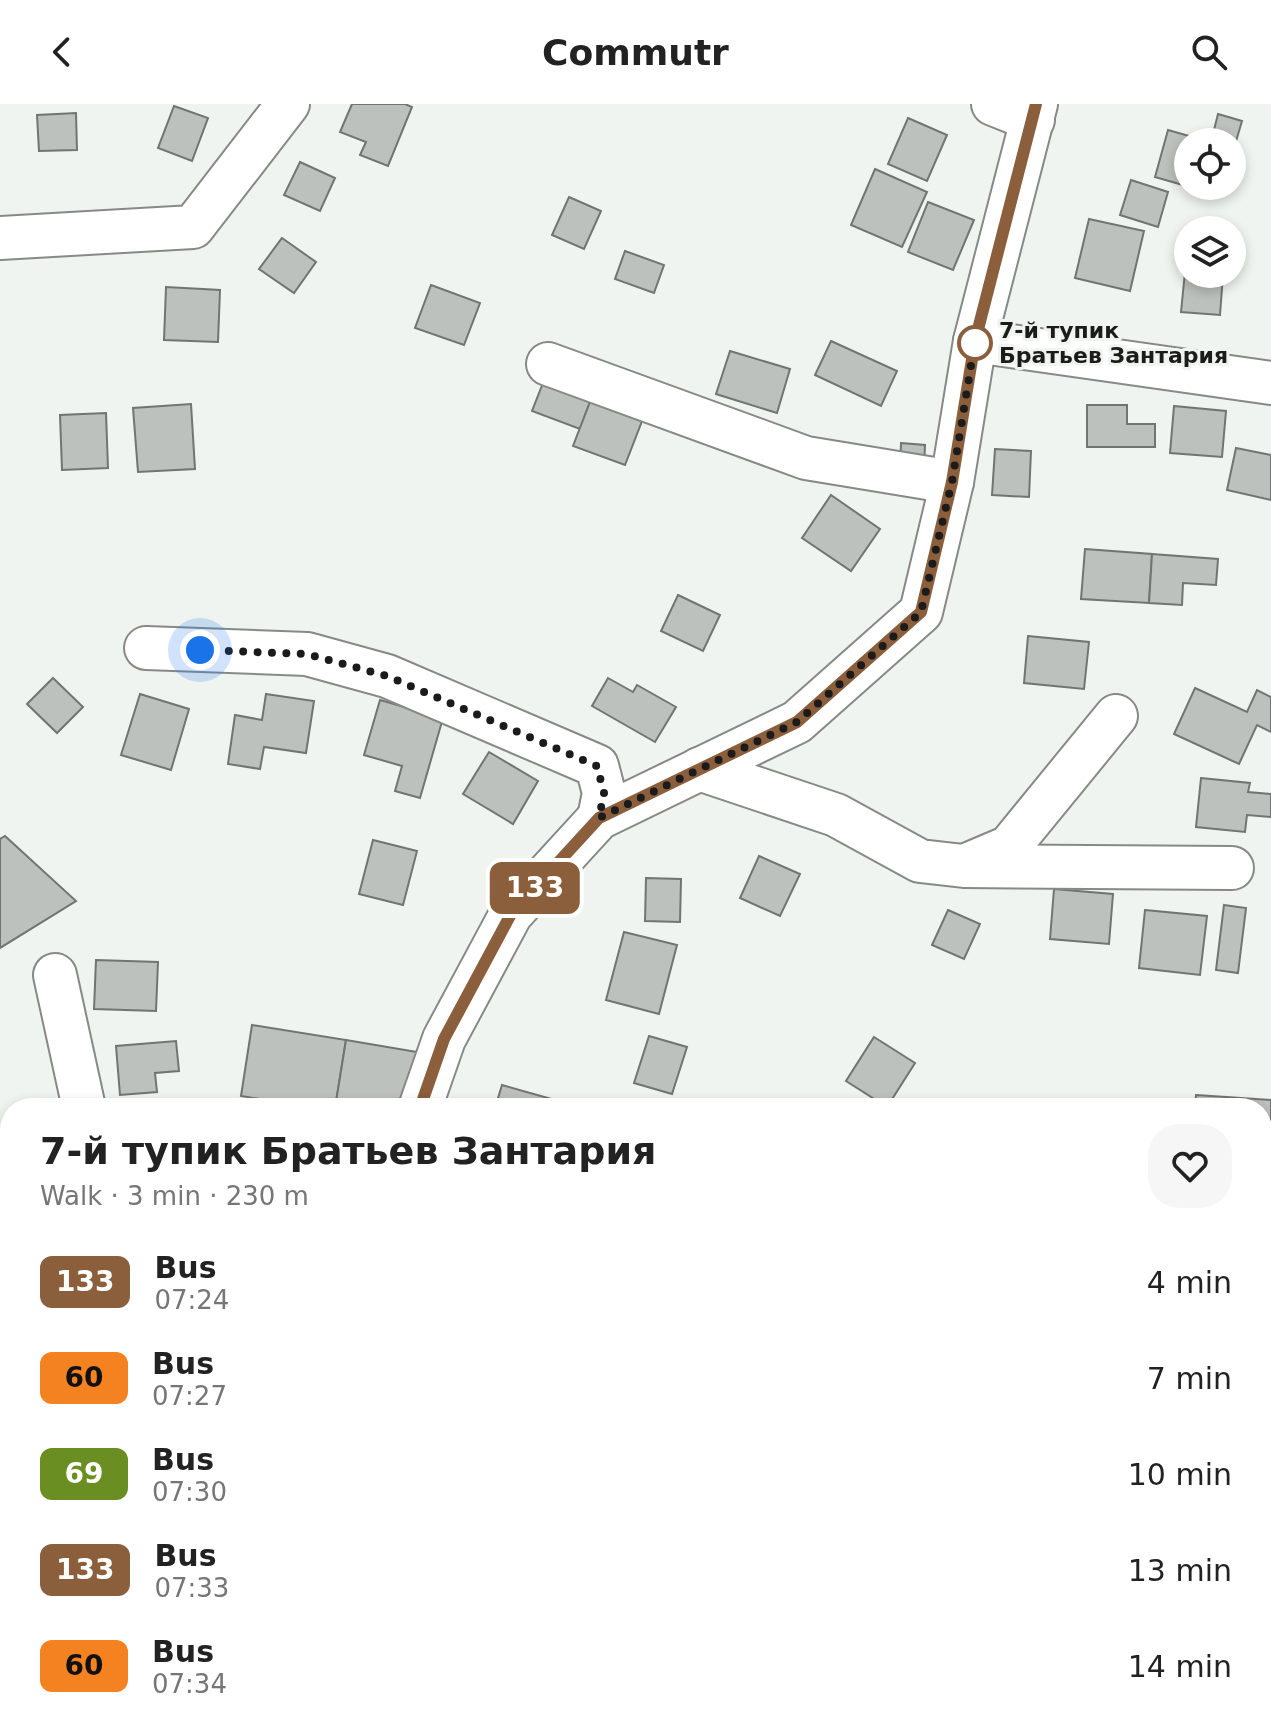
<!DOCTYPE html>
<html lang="en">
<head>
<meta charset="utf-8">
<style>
  :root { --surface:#fff; --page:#f6f6f6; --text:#222; --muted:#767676 }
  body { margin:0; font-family:"DejaVu Sans",sans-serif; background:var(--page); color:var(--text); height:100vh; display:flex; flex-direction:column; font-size:30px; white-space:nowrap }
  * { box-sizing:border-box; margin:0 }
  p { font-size:26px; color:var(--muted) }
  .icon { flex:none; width:44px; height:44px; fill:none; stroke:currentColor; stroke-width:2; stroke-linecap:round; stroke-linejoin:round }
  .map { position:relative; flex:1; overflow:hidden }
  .sheet { position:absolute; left:0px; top:994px; width:1272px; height:632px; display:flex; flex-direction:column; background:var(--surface); border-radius:32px 32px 0 0; box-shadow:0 4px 12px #0003 }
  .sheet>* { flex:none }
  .badge { padding:0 16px; border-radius:12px; font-size:28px; line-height:52px }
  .tools { position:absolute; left:1174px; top:24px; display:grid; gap:16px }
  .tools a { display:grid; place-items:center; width:72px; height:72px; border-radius:50%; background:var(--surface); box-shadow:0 4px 12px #0003; font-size:40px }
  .you { position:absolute; width:40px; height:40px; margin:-20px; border:6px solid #fff; border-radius:50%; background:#1a73e8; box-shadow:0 0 0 12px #1a73e833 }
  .map>.badge { position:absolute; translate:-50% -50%; box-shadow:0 0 0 4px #fff }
  .round { display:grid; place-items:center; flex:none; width:84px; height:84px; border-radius:32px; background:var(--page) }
  .overview { display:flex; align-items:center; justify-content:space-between; height:136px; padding:0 40px }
  h1 { font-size:38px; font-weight:700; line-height:60px }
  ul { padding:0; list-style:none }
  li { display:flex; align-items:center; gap:24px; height:96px; padding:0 40px }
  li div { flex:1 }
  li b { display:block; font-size:30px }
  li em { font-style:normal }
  li .badge { min-width:88px; font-weight:700; text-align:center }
  header { display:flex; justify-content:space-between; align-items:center; height:104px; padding:0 40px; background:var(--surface); font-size:36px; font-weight:700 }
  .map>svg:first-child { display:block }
  .building { fill:#bdc1bd; stroke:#717572; stroke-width:2 }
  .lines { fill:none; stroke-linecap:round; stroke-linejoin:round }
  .minor-casing { stroke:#868a87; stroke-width:46 }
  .minor { stroke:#fff; stroke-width:42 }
  .line-casing { stroke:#fff; stroke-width:18 }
  .line { stroke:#8b5e3c; stroke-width:12 }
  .walk { stroke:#1a1b1a; stroke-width:8; stroke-dasharray:0 14.4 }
  .stop-dot { fill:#fff; stroke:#8b5e3c; stroke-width:4 }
  .labels { text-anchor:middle; stroke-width:6; stroke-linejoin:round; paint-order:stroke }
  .stop-label { font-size:22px; font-weight:bold; fill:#1a1b1a; stroke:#eff4f0; text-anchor:start }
</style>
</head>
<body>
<header><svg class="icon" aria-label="back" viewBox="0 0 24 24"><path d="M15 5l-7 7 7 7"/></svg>Commutr<svg class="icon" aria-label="search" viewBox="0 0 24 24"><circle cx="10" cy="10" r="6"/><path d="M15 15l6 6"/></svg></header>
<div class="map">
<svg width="1271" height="1626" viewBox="0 0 1271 1626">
  <rect width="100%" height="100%" fill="#eff4f0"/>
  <!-- building -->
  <g class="building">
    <path d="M352,0H405L412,3L388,62L360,51L366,38L340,28Z"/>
    <path d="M174,2L208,14L192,57L158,44Z"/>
    <path d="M76,9L77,46L39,47L37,11Z"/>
    <path d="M1218,10L1242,17L1232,51V38H1211Z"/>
    <path d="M908,14L947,31L927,77L888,60Z"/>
    <path d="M1168,26L1210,38H1188V82H1223L1221,92L1155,73Z"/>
    <path d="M300,58L335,74L320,107L284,91Z"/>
    <path d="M875,65L927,88L902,143L851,121Z"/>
    <path d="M1131,76L1168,88L1158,123L1120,111Z"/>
    <path d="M569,93L601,107L584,145L552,131Z"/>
    <path d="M928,98L974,116L953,166L908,148Z"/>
    <path d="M1089,115L1144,127L1130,187L1075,174Z"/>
    <path d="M282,134L316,158L294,189L259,165Z"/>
    <path d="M625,147L664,161L654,189L615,175Z"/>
    <path d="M1185,168L1223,171L1220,211L1181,208Z"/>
    <path d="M431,181L480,199L464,241L415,224Z"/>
    <path d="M166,183L220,186L218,238L164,236Z"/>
    <path d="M831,237L897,267L881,302L815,271Z"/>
    <path d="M730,247L790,265L777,309L716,290Z"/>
    <path d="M543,279L590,298L580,325L532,307Z"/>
    <path d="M590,298L642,317L625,361L573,342Z"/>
    <path d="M191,300L195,365L138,368L133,304Z"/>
    <path d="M1087,301H1127V320H1155V343H1087Z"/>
    <path d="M1174,302L1226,307L1222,353L1170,349Z"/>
    <path d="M106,309L108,364L62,366L60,311Z"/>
    <path d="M901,339L925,341L924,367L900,366Z"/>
    <path d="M1236,344L1271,351V396L1227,386Z"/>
    <path d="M995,345L1031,347L1029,393L992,391Z"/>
    <path d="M831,391L880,425L851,467L802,434Z"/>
    <path d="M1085,445L1152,450L1149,499L1081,495Z"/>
    <path d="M1152,450L1218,455L1216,481L1183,479L1182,501L1149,499Z"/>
    <path d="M678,491L720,511L703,547L661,527Z"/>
    <path d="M1028,532L1089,538L1084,585L1024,579Z"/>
    <path d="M53,574L83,603L57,629L27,600Z"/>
    <path d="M608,574L633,588L637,581L676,603L655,638L592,602Z"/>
    <path d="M1195,584L1247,608L1257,586L1271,593V628L1257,621L1239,660L1174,630Z"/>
    <path d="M140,590L189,605L171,666L121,651Z"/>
    <path d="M266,590L314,597L306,649L264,643L260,665L228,660L235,611L262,616Z"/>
    <path d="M380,596L443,614L420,694L395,687L402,662L364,651Z"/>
    <path d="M489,648L538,677L513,720L463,690Z"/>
    <path d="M1201,674L1250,679L1248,688L1271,690V713L1247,711L1245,728L1196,723Z"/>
    <path d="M5,732L76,797L0,844V735Z"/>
    <path d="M373,736L417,747L403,801L359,790Z"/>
    <path d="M759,752L800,770L780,812L740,794Z"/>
    <path d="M646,774L681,775L680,818L645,817Z"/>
    <path d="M1054,785L1113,790L1109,840L1050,835Z"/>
    <path d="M1224,801L1246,804L1238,869L1216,866Z"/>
    <path d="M948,806L980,820L964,855L932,841Z"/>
    <path d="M1145,806L1207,812L1200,871L1139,864Z"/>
    <path d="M624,828L677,841L659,910L606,896Z"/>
    <path d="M96,856L158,858L156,907L94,905Z"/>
    <path d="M252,921L346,936L335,1004H314L241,992Z"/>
    <path d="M649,932L687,943L672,990L634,979Z"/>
    <path d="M874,933L915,959L887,1003L846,977Z"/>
    <path d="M346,936L417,948L397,1004H335Z"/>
    <path d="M176,937L179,967L155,969L157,988L120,991L116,942Z"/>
    <path d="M502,981L555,996L553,1004H495Z"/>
    <path d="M1196,991L1271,996V1046L1262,1045V1004H1195Z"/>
    <path d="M10,1153V1202L0,1206V1157Z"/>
    <path d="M10,1225V1274L0,1277V1229Z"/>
    <path d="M1271,1501V1549L1266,1550L1262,1536V1504Z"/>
    <path d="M6,1557L10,1562V1612L0,1618V1560Z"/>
    <path d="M151,1616H204L207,1624L153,1626Z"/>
    <path d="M561,1616H599L602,1626H564Z"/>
    <rect x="803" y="1616" width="59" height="10"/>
  </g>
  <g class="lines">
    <defs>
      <g id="minor">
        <path d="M993,0L1033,16"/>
        <path d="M0,134L193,123L288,0"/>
        <path d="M975,237L1271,279"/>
        <path d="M548,260L806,354L952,378"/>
        <path d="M146,544L307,550L387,572L597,662L604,689L599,714"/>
        <path d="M699,665L836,711L920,757L964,762L1232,764"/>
        <path d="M969,760L1009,743L1116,612"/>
        <path d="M55,871L84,1004"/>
        <path d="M420,1004L444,935L511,810L599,714L797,618L921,508L952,378L975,237L1036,0"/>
        <path d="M1262,1217L1271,1236"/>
        <path d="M424,1616V1626"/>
        <path d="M787,1616L788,1626"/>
      </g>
    </defs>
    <!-- minor casing -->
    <use href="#minor" class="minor-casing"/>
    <!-- minor -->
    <use href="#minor" class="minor"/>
  </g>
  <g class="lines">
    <defs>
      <path id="line" d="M420,1004L444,935L511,810L599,714L797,618L921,508L952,378L975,237L1036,0"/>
    </defs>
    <!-- line casing -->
    <use href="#line" class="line-casing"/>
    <!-- line -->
    <use href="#line" class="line"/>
    <!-- walk -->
    <path class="walk" d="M200,546L307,550L387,572L597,662L604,689L599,714L797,618L921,508L952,378L975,237V239"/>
  </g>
  <!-- markers -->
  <circle class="stop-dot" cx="975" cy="239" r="16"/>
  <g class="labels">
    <!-- stop labels -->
    <g class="stop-label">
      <text x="999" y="234">7-й тупик<tspan x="999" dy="25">Братьев Зантария</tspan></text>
    </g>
  </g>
</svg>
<div class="tools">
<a><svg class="icon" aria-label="locate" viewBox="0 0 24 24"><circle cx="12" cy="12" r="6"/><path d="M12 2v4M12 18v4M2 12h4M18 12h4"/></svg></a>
<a><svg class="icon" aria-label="layers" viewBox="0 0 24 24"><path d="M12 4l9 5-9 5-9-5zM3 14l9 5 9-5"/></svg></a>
</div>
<div class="you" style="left:200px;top:546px"></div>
<b class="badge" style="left:535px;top:784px;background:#8b5e3c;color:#fff">133</b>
<section class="sheet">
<div class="overview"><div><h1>7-й тупик Братьев Зантария</h1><p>Walk · 3 min · 230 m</p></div><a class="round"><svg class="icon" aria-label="heart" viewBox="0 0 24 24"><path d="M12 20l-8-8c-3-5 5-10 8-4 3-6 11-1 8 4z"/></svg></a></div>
<ul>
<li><span class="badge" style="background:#8b5e3c;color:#fff">133</span><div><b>Bus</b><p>07:24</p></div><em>4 min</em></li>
<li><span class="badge" style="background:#f58220;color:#111">60</span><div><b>Bus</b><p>07:27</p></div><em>7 min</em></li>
<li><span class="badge" style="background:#6b8e23;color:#fff">69</span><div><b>Bus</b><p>07:30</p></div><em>10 min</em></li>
<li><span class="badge" style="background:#8b5e3c;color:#fff">133</span><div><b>Bus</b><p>07:33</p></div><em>13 min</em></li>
<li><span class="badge" style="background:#f58220;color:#111">60</span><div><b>Bus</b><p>07:34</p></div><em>14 min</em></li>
</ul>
</section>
</div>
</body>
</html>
